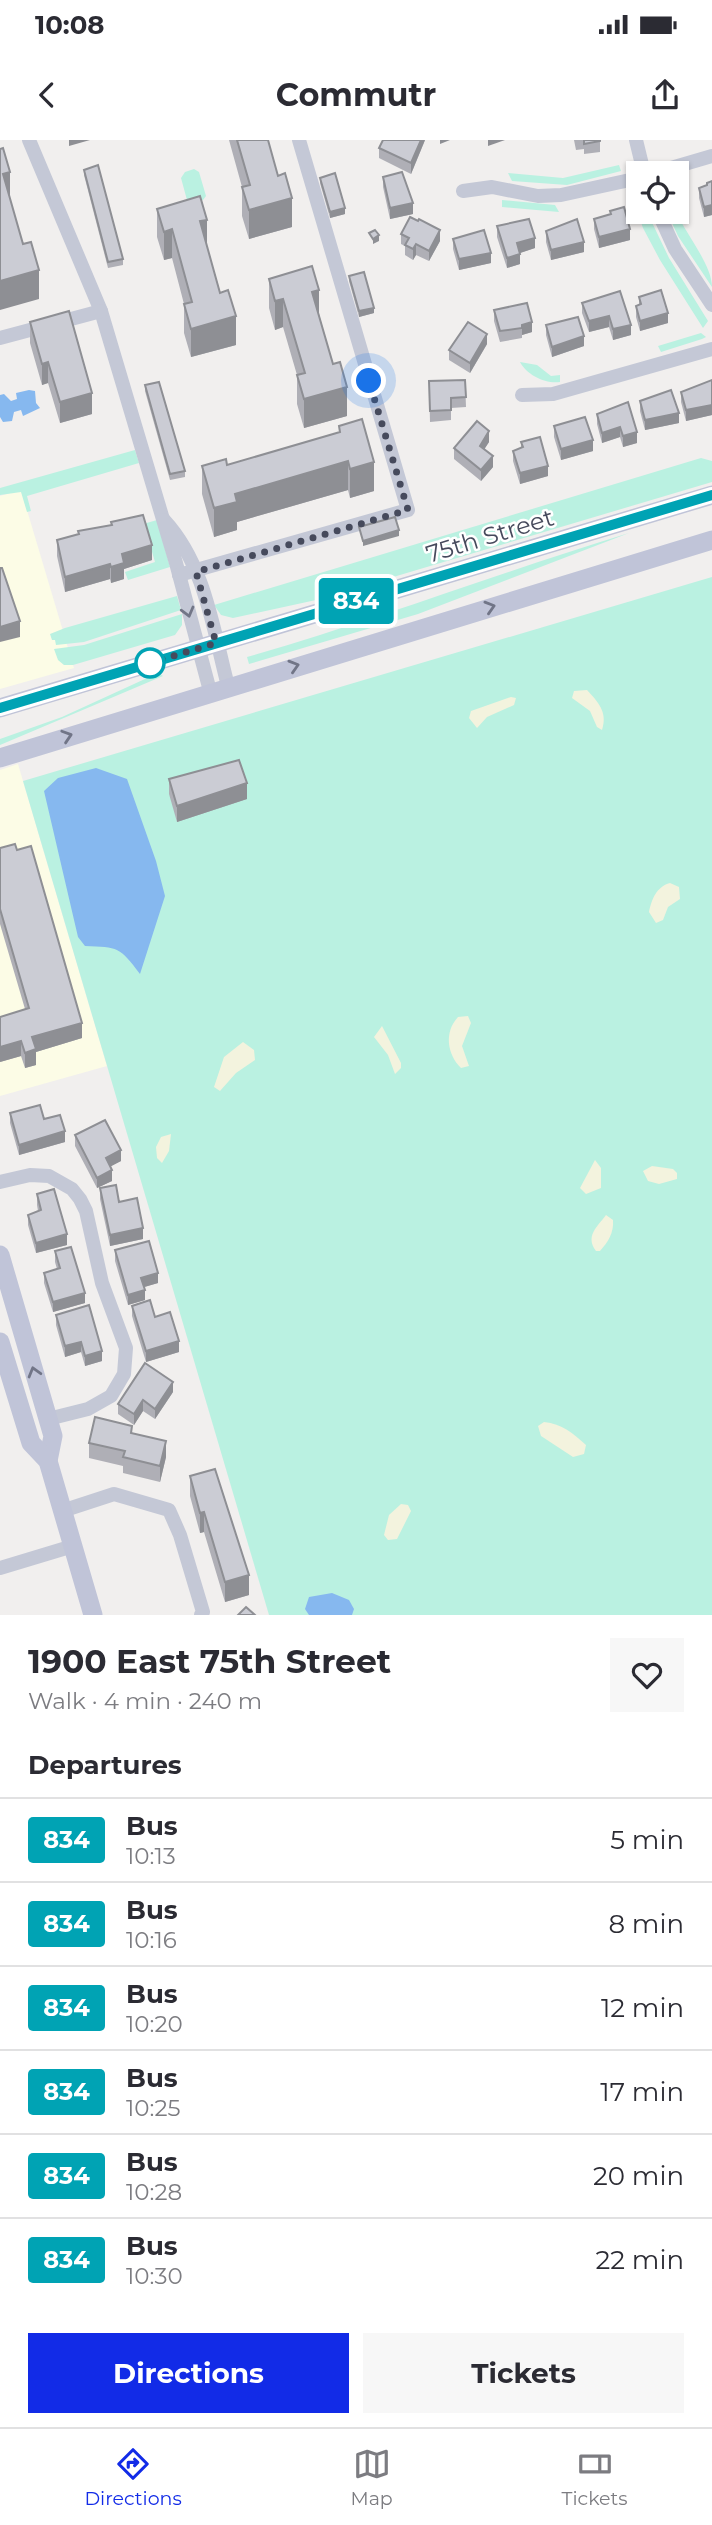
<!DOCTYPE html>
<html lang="en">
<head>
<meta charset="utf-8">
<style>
  :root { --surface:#fff; --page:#f7f7f7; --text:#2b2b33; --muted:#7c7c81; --line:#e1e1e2; --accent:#122be7 }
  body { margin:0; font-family:Montserrat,sans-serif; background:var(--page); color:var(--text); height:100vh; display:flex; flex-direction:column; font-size:26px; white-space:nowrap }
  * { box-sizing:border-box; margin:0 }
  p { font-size:23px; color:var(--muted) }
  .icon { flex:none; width:38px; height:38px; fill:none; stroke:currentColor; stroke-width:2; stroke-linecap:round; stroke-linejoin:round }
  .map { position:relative; height:1475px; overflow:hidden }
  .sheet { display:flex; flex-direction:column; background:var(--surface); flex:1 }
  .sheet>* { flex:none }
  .badge { padding:0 14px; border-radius:5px; font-size:24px; line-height:46px }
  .buttons { position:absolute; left:626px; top:21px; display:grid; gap:14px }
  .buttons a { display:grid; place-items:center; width:63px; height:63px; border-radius:0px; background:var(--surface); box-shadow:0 2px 5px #0004; font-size:35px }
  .you { position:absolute; width:35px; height:35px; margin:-18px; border:5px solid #fff; border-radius:50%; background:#1a73e8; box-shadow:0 0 0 10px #1a73e833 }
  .map>.badge { position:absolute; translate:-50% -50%; box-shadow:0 0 0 4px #fff }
  h2 { padding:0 28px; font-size:26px; line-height:63px }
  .round { display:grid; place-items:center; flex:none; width:74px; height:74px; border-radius:0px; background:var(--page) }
  .head { display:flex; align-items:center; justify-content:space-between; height:119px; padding:0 28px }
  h1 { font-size:33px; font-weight:700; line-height:52px }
  .button { display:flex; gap:14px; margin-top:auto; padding:14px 28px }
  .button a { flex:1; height:80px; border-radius:0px; background:var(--accent); color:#fff; font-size:28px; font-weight:700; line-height:80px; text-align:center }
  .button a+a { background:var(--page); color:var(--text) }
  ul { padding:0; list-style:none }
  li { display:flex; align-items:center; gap:21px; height:84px; padding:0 28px; border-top:2px solid var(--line) }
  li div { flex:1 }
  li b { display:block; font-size:26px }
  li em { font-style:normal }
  li .badge { min-width:77px; font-weight:700; text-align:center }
  .status { display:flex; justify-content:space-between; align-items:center; height:49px; padding:0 35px; background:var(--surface); direction:ltr }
  .status svg { height:19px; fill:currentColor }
  header { display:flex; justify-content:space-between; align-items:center; height:91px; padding:0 28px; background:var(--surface); font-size:32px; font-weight:700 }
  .dock { display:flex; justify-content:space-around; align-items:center; height:98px; border-top:2px solid var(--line); background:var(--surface); font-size:19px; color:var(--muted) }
  .dock a { display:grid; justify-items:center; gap:4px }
  .dock .current { color:var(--accent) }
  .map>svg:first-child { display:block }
  .commercial { fill:#fcfce6 }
  .green { fill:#baf1e1 }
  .sand { fill:#f3f3de }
  .water { fill:#86b8ef }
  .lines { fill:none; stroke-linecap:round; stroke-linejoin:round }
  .street { stroke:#c4c8d6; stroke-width:14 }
  .secondary { stroke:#c0c4d8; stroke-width:19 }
  .wall { fill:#afafb6 }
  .shaded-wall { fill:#8e8f94 }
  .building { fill:#cbccd4; stroke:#8e8f94; stroke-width:2 }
  .oneway { stroke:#717587 }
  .oneway2 { stroke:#727687 }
  .line-casing { stroke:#fff; stroke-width:16 }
  .line { stroke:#00a3b4; stroke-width:10 }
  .walk { stroke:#464a5c; stroke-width:7; stroke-dasharray:0 12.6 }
  .stop-dot { fill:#fff; stroke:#00a3b4; stroke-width:3.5 }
  .labels { text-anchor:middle; stroke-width:5; stroke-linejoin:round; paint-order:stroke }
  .street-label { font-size:24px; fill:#464a5c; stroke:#fff }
</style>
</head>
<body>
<div class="status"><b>10:08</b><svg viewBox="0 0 49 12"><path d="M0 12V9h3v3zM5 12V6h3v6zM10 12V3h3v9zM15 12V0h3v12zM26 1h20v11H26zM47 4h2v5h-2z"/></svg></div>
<header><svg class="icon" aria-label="back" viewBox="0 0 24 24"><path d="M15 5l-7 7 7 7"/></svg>Commutr<svg class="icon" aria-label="share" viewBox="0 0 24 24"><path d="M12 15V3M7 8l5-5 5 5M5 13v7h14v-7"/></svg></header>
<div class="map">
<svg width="712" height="1475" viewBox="0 0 712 1475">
  <rect width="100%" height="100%" fill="#f1efee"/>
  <!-- commercial -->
  <g class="commercial">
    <path d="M21,350L74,528L0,549V356Z"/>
    <path d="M18,624L107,926L0,956V630Z"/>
  </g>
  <!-- green -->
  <g class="green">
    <path d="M619,25L621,31L567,45L512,41L508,33L563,38Z"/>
    <path d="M194,29L199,32L206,56L203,60L193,63L187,60L181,38L185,32Z"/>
    <path d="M639,58V72H647L669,118L708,181L703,188L660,120L643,88L633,59Z"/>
    <path d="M502,60L555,65L559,72L502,67Z"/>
    <path d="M667,72H676C686,94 712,125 712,147L678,96Z"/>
    <path d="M701,193L706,197L702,199L661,212L658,206Z"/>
    <path d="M520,222L537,225L551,236L560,235V242C545,244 527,235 520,222Z"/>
    <path d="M135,310L139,323L27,356L31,371L27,372L21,352L0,355V348Z"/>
    <path d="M701,318L712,321V342L316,460L233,478L221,475L214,465Z"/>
    <path d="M157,380L170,427L128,440L125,432L155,422L145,388L119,391Z"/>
    <path d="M629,393L418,474L249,524L247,517C376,480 501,432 629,393Z"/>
    <path d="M712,437V1475H269L23,641Z"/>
    <path d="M177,456L181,470L84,502L56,505L55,500H52L50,494L65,488Z"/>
    <path d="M182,474V485L175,495L73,525H64L58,520L54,509L84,505Z"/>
    <path d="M158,533L163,536L0,605V599L62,577Z"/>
  </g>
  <!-- sand -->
  <g class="sand">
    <path d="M587,550C598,562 608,572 602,590L597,587L590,571L572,558L574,551Z"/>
    <path d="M511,557L516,558L514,565L487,577L477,588L469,578L471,571Z"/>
    <path d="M670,743L679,747L680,759L668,767L663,780L656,783L649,772C652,759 656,747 670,743Z"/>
    <path d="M468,876L471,883L462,906L469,926L461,928C447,914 444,892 458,877Z"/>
    <path d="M382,886L401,923V928L395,934L388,915L374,897Z"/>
    <path d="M243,902L254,910L255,920L236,933L220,951L214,947L224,917Z"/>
    <path d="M171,994L169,1011L162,1023L157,1018L156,1007L161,997Z"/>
    <path d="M595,1020L601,1028V1048L586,1054L580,1048Z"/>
    <path d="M652,1026L673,1029L677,1033V1039L659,1044L648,1041L643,1031Z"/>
    <path d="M606,1075L613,1080C614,1093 608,1102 600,1111H596C585,1096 597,1087 606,1075Z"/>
    <path d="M544,1282C562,1284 573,1293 586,1305L584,1314L573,1317L541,1296L538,1286Z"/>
    <path d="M401,1364L408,1365L411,1371L397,1399L388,1400L384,1395L389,1375Z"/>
  </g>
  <!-- water -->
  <g class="water">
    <path d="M29,250L35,251L36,263L40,268L23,276L21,270L14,272L12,281L3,282L0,277V255L4,254L11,261L17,259L16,253Z"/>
    <path d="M96,628L127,639L156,721L165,756L140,834C120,807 118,807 85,806L78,797L44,651L58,638Z"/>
    <path d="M332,1453L349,1460L354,1469L352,1475H309L305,1469L309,1457Z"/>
  </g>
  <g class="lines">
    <!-- street -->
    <g class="street">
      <path d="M29,0L101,171L176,423L210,551"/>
      <path d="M636,0L644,33"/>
      <path d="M654,33L712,16"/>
      <path d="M463,51L492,47L538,56L561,55L639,38"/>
      <path d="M658,72L675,109L712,165"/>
      <path d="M0,198L101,171"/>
      <path d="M522,255L553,254L712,209"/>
      <path d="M164,380C205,424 213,489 228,546"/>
      <path d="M179,435L408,370L299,0"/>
      <path d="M0,1042L30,1035L49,1036L72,1049L80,1059L86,1071L102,1143L126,1208L124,1234L111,1256L88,1269L48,1279"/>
      <path d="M62,1371L114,1354L169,1370L180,1395L203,1472L201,1475"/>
      <path d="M0,1428L73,1406"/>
    </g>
    <!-- secondary -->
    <g class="secondary">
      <path d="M0,568L712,355"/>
      <path d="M0,618L712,400"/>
      <path d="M0,1115L53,1296L48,1321"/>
      <path d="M0,1202L31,1303L48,1321L93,1475"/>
    </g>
  </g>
  <!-- wall -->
  <g class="wall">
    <path d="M229,0H268L292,87L249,99L242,76V47Z"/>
    <path d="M425,0L411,34L379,18V8Z"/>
    <path d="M574,0H600V12L584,14V9L576,10Z"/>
    <path d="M84,30L123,119V125L108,128L84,35Z"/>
    <path d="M383,37L413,74L390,79L383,47Z"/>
    <path d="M320,38L345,74L330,78L320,43Z"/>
    <path d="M712,41V75L704,77L699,58V48L707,45V43Z"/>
    <path d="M157,69L207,107L236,205L191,217L184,193V164L172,118L164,120L157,97Z"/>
    <path d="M594,79L630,100L599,108L594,89Z"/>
    <path d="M497,86L535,108L520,113V124L507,128L497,97Z"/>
    <path d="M546,91L584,112L551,120L546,102Z"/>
    <path d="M401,94L440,101L429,121L416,115L413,120L405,115V106L401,104Z"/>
    <path d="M453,99L491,123L459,130L453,109Z"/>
    <path d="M349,136L374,173L359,177L349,141Z"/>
    <path d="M269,139L319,174L347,276L304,288L297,264V235L283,187L275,190L269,168Z"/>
    <path d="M620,151L631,195L613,200L609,187L589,192L582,173V163Z"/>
    <path d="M639,157L668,183L640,191L636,177V166L639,165Z"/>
    <path d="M494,170L532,192L522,195V198L500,202L494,181Z"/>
    <path d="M30,182L92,274L60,283L48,243L42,245L30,203Z"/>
    <path d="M546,185L584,206L552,217L546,195Z"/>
    <path d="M487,204L470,233L449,220V210Z"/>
    <path d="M465,240L466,267L451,268V280L430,282L429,241Z"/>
    <path d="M712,240V275L686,281L681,262V252Z"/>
    <path d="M145,245L185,331V337L170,340L145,251Z"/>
    <path d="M640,261L679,283L645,290L640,271Z"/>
    <path d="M628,262L637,303L623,307L620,297L602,303L597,284V274Z"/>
    <path d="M339,286L374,351L350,358L348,350L237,382V390L214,397L202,354V326L227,325L339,293Z"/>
    <path d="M554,286L593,311L561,320L554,297Z"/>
    <path d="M489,302L484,309L493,327L481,341L454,319V308Z"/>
    <path d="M521,302L548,336L520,344L513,321V311L521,308Z"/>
    <path d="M111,382L152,420L124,429V439L111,443L110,439L65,452L57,416V400L111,385Z"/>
    <path d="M169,639L247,659L177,682L169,654Z"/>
    <path d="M0,708L82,898L36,912V925L25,928L21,916L0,922L25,869L0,784Z"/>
    <path d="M10,973L44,979L65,1002L19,1015L10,983Z"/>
    <path d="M75,995L121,1021L110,1026L112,1041L97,1048L75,1006Z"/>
    <path d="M100,1048L119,1062L143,1099L110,1106L100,1059Z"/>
    <path d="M37,1054L67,1105L36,1113L28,1085V1075L38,1071L37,1065Z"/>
    <path d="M115,1110L158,1143L144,1147L145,1160L128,1165L115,1121Z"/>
    <path d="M55,1111L85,1163L53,1172L44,1143V1133L57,1129L55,1122Z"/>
    <path d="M132,1166L155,1177L179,1212L146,1222L132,1176Z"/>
    <path d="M56,1175L102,1221L85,1226L81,1212L65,1217L56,1185Z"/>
    <path d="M173,1252L155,1279L143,1271L134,1285L118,1274V1264Z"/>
    <path d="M132,1293L166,1317L160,1342L123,1333V1326L89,1318V1303Z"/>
    <path d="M190,1336L249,1455L225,1462L204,1392L200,1393L190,1356Z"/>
  </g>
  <!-- shaded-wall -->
  <g class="shaded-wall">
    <path d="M69,0H90L69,6Z"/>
    <path d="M421,0H425L411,34V23Z"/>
    <path d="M440,0H450L440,4Z"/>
    <path d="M488,0H505L488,6Z"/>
    <path d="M10,32V61L3,34Z"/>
    <path d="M292,58V87L249,99V70Z"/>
    <path d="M413,63V74L390,79V68Z"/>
    <path d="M712,65V75L704,77V67Z"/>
    <path d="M345,68V74L330,78V72Z"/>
    <path d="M207,80V108L200,81Z"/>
    <path d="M172,89V118L164,120V92Z"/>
    <path d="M630,89V100L599,108V97Z"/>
    <path d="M440,90V101L429,121V111Z"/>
    <path d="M379,95V101L373,104V99Z"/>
    <path d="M535,98V108L517,114V103Z"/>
    <path d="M584,102V112L551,120V110Z"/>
    <path d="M416,104V115L413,120V109Z"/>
    <path d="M491,113V123L459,130V119Z"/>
    <path d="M520,114V124L507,128V118Z"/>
    <path d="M39,130V159L0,170V141Z"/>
    <path d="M319,150V179L312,152Z"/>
    <path d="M283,159V187L275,190V161Z"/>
    <path d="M374,168V173L359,177V171Z"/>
    <path d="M668,173V183L640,191V181Z"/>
    <path d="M236,176V205L191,217V189Z"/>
    <path d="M609,176V187L589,192V181Z"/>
    <path d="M532,182V192L522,195V185Z"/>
    <path d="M631,185V195L613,200V189Z"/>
    <path d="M487,194V204L470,233V223Z"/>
    <path d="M584,196V206L552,217V207Z"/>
    <path d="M48,222V243L42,245V224Z"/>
    <path d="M347,247V276L304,288V259Z"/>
    <path d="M92,253V274L60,283V262Z"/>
    <path d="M712,265V275L686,281V270Z"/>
    <path d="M679,273V283L645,290V280Z"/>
    <path d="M620,287V297L602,303V293Z"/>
    <path d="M489,291V302L480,316V306Z"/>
    <path d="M637,292V303L623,307V296Z"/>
    <path d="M593,300V311L561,320V309Z"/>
    <path d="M493,316V327L481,341V330Z"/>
    <path d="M348,321V350L237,382V390L214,397V368L235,354Z"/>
    <path d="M374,322V351L350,358V329Z"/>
    <path d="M548,326V336L520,344V333Z"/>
    <path d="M399,390V396L363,406V401Z"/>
    <path d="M152,405V420L124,429V439L111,443V427L122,414Z"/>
    <path d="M110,424V439L65,452V437Z"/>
    <path d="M20,481V497L0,502V487Z"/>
    <path d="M247,643V659L177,682V666Z"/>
    <path d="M82,883V898L36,912V925L25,928V913L32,897Z"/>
    <path d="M21,901V916L0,922V907Z"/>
    <path d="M65,991V1002L19,1015V1005Z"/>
    <path d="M121,1010V1021L106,1029V1018Z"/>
    <path d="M112,1030V1041L97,1048V1038Z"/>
    <path d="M143,1088V1099L110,1106V1095Z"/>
    <path d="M67,1094V1105L36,1113V1103Z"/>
    <path d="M158,1133V1143L141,1148V1138Z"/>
    <path d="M145,1150V1160L128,1165V1155Z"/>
    <path d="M85,1153V1163L53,1172V1162Z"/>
    <path d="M179,1201V1212L146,1222V1211Z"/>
    <path d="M81,1202V1212L65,1217V1206Z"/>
    <path d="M102,1211V1221L85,1226V1216Z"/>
    <path d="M173,1242V1252L155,1279V1269Z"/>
    <path d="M143,1260V1271L134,1285V1274Z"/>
    <path d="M166,1301V1317L160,1342V1326Z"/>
    <path d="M204,1372V1392L200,1393V1373Z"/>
    <path d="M249,1435V1455L225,1462V1442Z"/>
  </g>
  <!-- building -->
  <g class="building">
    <path d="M237,0H268L278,36L285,33L292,58L249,70L242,47L250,45Z"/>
    <path d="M383,0H421L411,23L379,8Z"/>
    <path d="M584,0H600V1L584,4Z"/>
    <path d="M3,8L10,32L3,34L23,104L31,102L39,130L0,141V9Z"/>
    <path d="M98,25L123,119L108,122L84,30Z"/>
    <path d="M402,32L413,63L390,68L383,37Z"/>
    <path d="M335,33L345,68L330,72L320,38Z"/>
    <path d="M712,41V65L704,67L699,48L707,45V43Z"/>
    <path d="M200,56L207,80L200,81L220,153L228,150L236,176L191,189L184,164L192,162L172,89L164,92L157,69Z"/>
    <path d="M624,67L630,89L599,97L594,79L611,74L610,71Z"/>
    <path d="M410,77L418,81L419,79L440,90L429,111L416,104L413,109L405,105L409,98L401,94Z"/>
    <path d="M529,79L535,98L517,103L520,114L507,118L497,86Z"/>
    <path d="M577,79L584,102L551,110L546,91Z"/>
    <path d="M375,90L379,95L373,99L369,93Z"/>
    <path d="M484,90L491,113L459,119L453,99Z"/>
    <path d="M312,126L319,150L312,152L333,224L340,222L347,247L304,259L297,235L305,233L283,159L275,161L269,139Z"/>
    <path d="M364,132L374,168L359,171L349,136Z"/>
    <path d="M661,150L668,173L640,181L636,166L641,164L639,157Z"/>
    <path d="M620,151L631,185L613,189L609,176L589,181L582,163Z"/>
    <path d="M527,163L532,182L522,185V188L500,191L494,170Z"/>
    <path d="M69,171L92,253L60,262L48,222L42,224L30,182Z"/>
    <path d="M578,177L584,196L552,207L546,185Z"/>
    <path d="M468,182L487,194L470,223L449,210Z"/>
    <path d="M465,240L466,257L451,258V270L430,271L429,241Z"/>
    <path d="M712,240V265L686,270L681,252Z"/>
    <path d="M159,242L185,331L170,334L145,245Z"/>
    <path d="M671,250L679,273L645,280L640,261Z"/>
    <path d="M628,262L637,292L623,296L620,287L602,293L597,274Z"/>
    <path d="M585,277L593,300L561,309L554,286Z"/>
    <path d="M362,279L374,322L350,329L348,321L235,354L237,362L214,368L202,326L226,319L227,325L340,292L339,286Z"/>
    <path d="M477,281L489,291L480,306L493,316L481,330L454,308Z"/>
    <path d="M540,297L548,326L520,333L513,311L523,307L521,302Z"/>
    <path d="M143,375L152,405L122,414L124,423L111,427L110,424L65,437L57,400L79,394L78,391L112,385L111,382Z"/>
    <path d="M395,377L399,390L363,401L359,387Z"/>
    <path d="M0,428H2L20,481L0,487Z"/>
    <path d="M239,620L247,643L177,666L169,639Z"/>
    <path d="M15,704L17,710L31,706L82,883L32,897L36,909L25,913L21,901L0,907V877L29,868L0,769V708Z"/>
    <path d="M40,965L44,979L60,975L65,991L19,1005L10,973Z"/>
    <path d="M105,980L121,1010L106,1018L112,1030L97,1038L75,995Z"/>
    <path d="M116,1045L119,1062L137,1058L143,1088L110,1095L100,1048Z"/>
    <path d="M54,1049L67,1094L36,1103L28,1075L41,1070L37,1054Z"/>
    <path d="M149,1101L158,1133L141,1138L145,1150L128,1155L115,1110Z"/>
    <path d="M71,1107L85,1153L53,1162L44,1133L60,1128L55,1111Z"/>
    <path d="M150,1160L155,1177L170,1172L179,1201L146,1211L132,1166Z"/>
    <path d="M89,1165L102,1211L85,1216L81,1202L65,1206L56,1175Z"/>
    <path d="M145,1223L173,1242L155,1269L143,1260L134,1274L118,1264Z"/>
    <path d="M95,1277L132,1286L131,1293L166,1301L160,1326L123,1317L125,1311L89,1303Z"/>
    <path d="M215,1329L249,1435L225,1442L204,1372L200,1373L190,1336Z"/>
    <path d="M246,1467L255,1475H238Z"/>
  </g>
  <!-- one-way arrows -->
  <defs><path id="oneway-chevron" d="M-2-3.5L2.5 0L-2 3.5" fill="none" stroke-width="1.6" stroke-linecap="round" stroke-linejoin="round" transform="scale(1.75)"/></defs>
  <g class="oneway">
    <use href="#oneway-chevron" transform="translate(490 467) rotate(-17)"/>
    <use href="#oneway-chevron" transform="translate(294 526) rotate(-17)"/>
    <use href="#oneway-chevron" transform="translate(67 596) rotate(-18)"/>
    <use href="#oneway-chevron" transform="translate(34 1232) rotate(-106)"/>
  </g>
  <use class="oneway2" href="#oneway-chevron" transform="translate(188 472) rotate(75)"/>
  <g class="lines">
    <defs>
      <path id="line" d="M0,568L712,355"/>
    </defs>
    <!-- line casing -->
    <use href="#line" class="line-casing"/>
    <!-- line -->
    <use href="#line" class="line"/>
    <!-- walk -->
    <path class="walk" d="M150,523L216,503L196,432L408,370L369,241"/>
  </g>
  <!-- markers -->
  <circle class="stop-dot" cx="150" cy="523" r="14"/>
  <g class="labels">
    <!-- street labels -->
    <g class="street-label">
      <text transform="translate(490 396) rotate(-17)" y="8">75th Street</text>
    </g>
  </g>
</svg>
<div class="buttons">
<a><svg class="icon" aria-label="locate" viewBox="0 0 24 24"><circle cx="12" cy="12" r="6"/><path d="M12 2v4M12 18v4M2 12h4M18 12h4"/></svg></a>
</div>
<div class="you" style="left:369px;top:241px"></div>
<b class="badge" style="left:356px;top:461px;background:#00a3b4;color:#fff">834</b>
</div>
<section class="sheet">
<div class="head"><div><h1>1900 East 75th Street</h1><p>Walk · 4 min · 240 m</p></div><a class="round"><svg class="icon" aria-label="heart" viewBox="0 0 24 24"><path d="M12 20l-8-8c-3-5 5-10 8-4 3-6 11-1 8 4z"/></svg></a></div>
<h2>Departures</h2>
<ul>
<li><span class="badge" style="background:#00a3b4;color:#fff">834</span><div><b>Bus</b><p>10:13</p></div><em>5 min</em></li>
<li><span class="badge" style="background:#00a3b4;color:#fff">834</span><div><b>Bus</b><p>10:16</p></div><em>8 min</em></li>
<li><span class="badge" style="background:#00a3b4;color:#fff">834</span><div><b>Bus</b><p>10:20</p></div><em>12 min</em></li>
<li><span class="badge" style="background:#00a3b4;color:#fff">834</span><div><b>Bus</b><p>10:25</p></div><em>17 min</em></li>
<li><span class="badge" style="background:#00a3b4;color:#fff">834</span><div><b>Bus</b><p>10:28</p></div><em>20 min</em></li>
<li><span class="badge" style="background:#00a3b4;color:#fff">834</span><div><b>Bus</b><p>10:30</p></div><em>22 min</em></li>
</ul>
<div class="button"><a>Directions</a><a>Tickets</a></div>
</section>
<nav class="dock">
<a class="current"><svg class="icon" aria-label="directions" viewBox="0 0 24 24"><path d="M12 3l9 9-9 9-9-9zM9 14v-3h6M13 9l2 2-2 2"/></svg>Directions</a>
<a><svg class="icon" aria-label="map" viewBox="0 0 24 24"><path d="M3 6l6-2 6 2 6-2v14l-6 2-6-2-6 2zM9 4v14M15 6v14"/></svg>Map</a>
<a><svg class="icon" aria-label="tickets" viewBox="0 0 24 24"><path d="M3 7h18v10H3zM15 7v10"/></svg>Tickets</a>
</nav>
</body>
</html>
